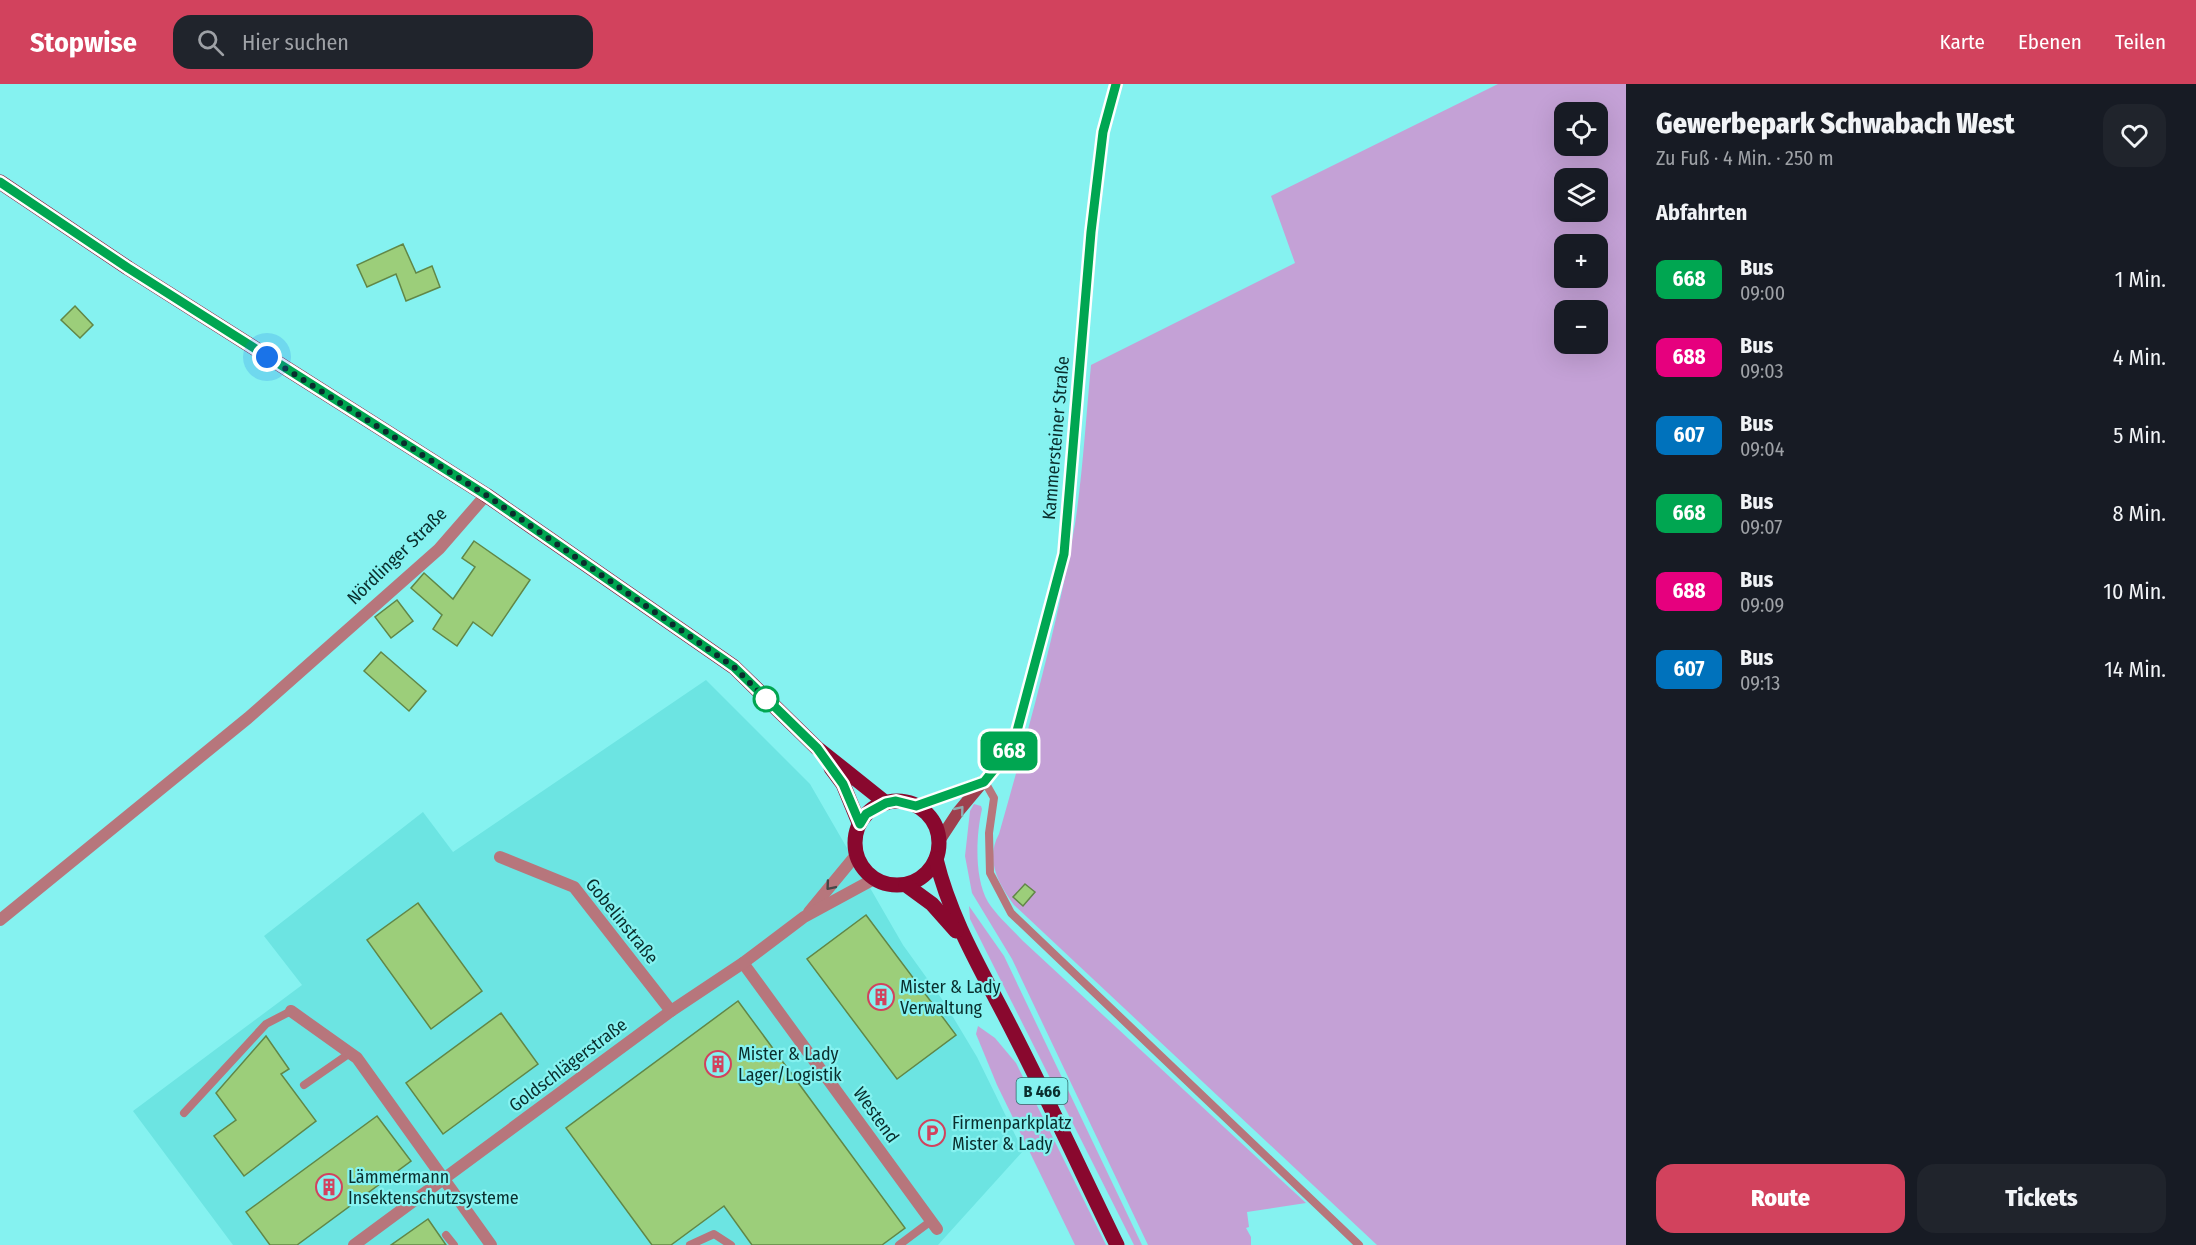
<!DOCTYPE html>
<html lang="de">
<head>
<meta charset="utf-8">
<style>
  :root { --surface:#171b24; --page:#20242c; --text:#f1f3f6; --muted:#9ea1a6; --accent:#d2425d }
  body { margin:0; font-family:"Fira Sans Condensed",sans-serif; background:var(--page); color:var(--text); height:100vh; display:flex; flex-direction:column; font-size:22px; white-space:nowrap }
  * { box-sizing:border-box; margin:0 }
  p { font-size:20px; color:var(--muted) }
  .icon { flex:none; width:33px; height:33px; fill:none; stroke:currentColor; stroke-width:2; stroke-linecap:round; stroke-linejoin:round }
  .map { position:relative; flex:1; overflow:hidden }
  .side { display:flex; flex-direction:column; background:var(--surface); width:570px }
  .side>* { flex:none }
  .badge { padding:0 12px; border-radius:9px; font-size:21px; line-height:39px }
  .fabs { position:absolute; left:1554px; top:18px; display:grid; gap:12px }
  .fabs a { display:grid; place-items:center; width:54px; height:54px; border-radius:12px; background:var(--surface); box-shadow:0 6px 24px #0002; font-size:30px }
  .you { position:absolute; width:30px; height:30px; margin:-15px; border:4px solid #fff; border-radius:50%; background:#1a73e8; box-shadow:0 0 0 9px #1a73e833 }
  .map>.badge { position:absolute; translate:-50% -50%; box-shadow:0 0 0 3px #fff }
  h2 { padding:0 30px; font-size:22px; line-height:54px }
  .round { display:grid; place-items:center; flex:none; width:63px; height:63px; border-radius:18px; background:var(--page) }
  .overview { display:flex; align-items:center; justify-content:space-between; height:102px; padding:0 30px }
  h1 { font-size:28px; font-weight:800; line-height:45px }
  .cta { display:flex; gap:12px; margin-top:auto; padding:12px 30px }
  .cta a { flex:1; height:69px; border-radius:18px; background:var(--accent); color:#fff; font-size:24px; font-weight:800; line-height:69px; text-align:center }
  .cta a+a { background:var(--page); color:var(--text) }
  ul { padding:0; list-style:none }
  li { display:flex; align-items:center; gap:18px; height:78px; padding:0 30px }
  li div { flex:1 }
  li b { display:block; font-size:22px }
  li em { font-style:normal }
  li .badge { min-width:66px; font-weight:700; text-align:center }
  header { display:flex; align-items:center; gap:36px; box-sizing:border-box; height:84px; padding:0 30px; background:var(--accent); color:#fff }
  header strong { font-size:28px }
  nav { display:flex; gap:33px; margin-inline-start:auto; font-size:21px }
  .search { width:420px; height:54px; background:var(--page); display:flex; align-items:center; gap:15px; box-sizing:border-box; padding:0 21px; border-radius:18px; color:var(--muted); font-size:22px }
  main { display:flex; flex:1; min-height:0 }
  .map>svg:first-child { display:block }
  .built { fill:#6ce4e2 }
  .green { fill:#c4a1d6; fill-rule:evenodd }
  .building { fill:#9cce7a; stroke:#618747; stroke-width:1.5 }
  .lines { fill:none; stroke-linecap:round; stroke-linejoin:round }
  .lane { stroke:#b7767c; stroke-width:8 }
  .street { stroke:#b7767c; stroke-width:12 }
  .secondary { stroke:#9e404e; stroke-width:12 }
  .primary { stroke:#89082e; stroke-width:15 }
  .oneway { stroke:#8fabaf }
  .oneway2 { stroke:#464749 }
  .line-casing { stroke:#fff; stroke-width:14 }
  .line { stroke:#00a651; stroke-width:9 }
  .walk { stroke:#092e2d; stroke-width:6; stroke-dasharray:0 10.8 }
  .stop-dot { fill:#fff; stroke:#00a651; stroke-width:3 }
  .labels { text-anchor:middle; stroke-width:4.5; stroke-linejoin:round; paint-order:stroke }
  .shield { fill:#85f2f0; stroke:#2e6968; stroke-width:1.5 }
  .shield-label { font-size:16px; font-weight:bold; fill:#092e2d }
  .street-label { font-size:18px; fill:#092e2d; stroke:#85f2f0 }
  .poi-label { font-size:18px; fill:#092e2d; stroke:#85f2f0; text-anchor:start }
</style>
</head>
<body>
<header>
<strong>Stopwise</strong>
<div class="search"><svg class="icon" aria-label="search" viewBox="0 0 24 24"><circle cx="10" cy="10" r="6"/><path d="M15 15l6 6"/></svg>Hier suchen</div>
<nav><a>Karte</a><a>Ebenen</a><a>Teilen</a></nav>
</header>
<main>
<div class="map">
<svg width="1626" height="1161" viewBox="0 0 1626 1161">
  <rect width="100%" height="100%" fill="#85f2f0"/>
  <!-- built -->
  <path class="built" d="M706,596L810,700L903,861L944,918L977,973L1023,1067L938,1161H233L133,1027L302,901L264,852L423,728L453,768Z"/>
  <!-- green -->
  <g class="green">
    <path d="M1498,0H1626V1161H1377L1014,821C998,800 985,775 999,750C1028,647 1057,545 1075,440C1083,387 1086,333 1091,281L1295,179L1271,112ZM1564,28H1598V62H1564ZM1564,94H1598V128H1564ZM1564,160H1598V194H1564ZM1564,226H1598V260H1564Z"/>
    <path d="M974,720L981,722L982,725C976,751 974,794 988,818C997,832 1012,845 1023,857L1306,1119L1247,1128L1249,1143L1246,1144L1251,1153V1161H1148L1012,875L972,809L965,772L970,727Z"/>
    <path d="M969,822L1004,872L1142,1161H1134L970,835Z"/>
    <path d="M978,942L995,954L1016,979L1106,1161H1075L997,1001L976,950Z"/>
  </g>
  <!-- building -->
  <g class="building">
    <path d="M403,160L416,189L432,182L440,203L406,217L396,190L367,203L357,181Z"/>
    <path d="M75,222L93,241L80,254L61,236Z"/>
    <path d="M474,457L530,496L492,552L473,538L457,562L433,545L442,531L411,504L424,489L453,515L475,483L462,474Z"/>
    <path d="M397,516L413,537L391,554L375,533Z"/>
    <path d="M381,568L426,607L409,627L364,587Z"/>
    <path d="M1025,800L1035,808L1023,822L1013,813Z"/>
    <path d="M418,819L482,907L431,945L367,856Z"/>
    <path d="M866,831L956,951L897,995L807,875Z"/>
    <path d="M738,917L905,1144L882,1161H752L724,1122L671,1161H652L566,1044Z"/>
    <path d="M501,929L538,980L443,1050L406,999Z"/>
    <path d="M266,952L289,985L281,990L316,1037L244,1092L214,1052L236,1036L216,1009Z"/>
    <path d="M377,1032L411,1077L297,1161H270L246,1128Z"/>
    <path d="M428,1135L446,1161H391Z"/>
  </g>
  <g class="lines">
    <!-- lane -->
    <g class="lane">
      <path d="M985,698L994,714L989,749L990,789L1011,829L1359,1161"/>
      <path d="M304,1001L350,969"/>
      <path d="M184,1029L266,940L291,927"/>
      <path d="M446,1151L454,1161"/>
      <path d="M690,1161L714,1150L731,1161"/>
      <path d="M899,1161L931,1137"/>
    </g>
    <!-- street -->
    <g class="street">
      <path d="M500,773L574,803L671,927"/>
      <path d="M809,828L856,771"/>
      <path d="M0,836L248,634L439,465L486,411"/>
      <path d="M743,879L937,1145"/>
      <path d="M291,927L357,974L491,1161"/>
      <path d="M354,1161L671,927L743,879L804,833L874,795"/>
    </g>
    <!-- secondary -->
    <g class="secondary">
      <path d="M916,722L983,698"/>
      <path d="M939,757L958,728L1013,662L1064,470L1091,149L1103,48L1116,0"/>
    </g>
    <!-- primary -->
    <g class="primary">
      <path d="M0,98L128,184L486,411L734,583L817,664L886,719"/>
      <path d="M831,684L843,700L859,739"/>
      <circle cx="897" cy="759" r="42"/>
      <path d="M936,775C950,833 979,882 1006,934C1045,1009 1080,1085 1117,1161"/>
      <path d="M906,801L932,820L956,847"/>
    </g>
  </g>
  <!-- one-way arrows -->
  <defs><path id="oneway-chevron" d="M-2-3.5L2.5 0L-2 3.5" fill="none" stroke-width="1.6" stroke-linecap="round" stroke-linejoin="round" transform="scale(1.5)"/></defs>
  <use class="oneway" href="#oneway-chevron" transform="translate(960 726) rotate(-51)"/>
  <use class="oneway2" href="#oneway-chevron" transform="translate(830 802) rotate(130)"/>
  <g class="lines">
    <defs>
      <path id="line" d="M0,98L128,184L486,411L734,583L817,664L843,700L860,740L866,730L886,719L896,717L916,722L984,698L1013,662L1064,470L1091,148L1103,48L1116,0"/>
    </defs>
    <!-- line casing -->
    <use href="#line" class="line-casing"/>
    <!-- line -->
    <use href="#line" class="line"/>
    <!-- walk -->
    <path class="walk" d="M267,273L486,411L734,583L766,615"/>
  </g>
  <!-- icons -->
  <defs>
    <symbol id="building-ring" viewBox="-11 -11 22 22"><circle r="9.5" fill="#85f2f0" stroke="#d2425d" stroke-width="1.5"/><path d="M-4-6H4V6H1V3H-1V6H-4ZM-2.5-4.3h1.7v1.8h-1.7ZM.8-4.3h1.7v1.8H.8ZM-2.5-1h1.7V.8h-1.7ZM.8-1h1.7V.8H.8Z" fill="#d2425d"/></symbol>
    <symbol id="parking-ring" viewBox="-11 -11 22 22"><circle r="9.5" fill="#85f2f0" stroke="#d2425d" stroke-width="1.5"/><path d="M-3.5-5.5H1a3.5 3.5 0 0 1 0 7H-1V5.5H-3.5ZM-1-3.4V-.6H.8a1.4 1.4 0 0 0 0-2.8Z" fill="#d2425d"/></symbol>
  </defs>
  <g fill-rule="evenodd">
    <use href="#building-ring" x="866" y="898" width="30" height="30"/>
    <use href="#building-ring" x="703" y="965" width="30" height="30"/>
    <use href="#parking-ring" x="917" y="1034" width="30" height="30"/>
    <use href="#building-ring" x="314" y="1088" width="30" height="30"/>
  </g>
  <!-- markers -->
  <circle class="stop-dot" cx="766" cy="615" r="12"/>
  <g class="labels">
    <!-- shield labels -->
    <rect class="shield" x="1016.5" y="994" width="51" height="26" rx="4.5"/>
    <g class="shield-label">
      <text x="1042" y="1013">B 466</text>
    </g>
    <!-- street labels -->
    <g class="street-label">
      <text transform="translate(1056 354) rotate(-85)" y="6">Kammersteiner Straße</text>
      <text transform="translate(397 472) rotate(-44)" y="6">Nördlinger Straße</text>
      <text transform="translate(622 837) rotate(51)" y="6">Gobelinstraße</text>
      <text transform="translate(568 981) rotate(-37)" y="6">Goldschlägerstraße</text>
      <text transform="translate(876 1031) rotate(54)" y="6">Westend</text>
    </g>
    <!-- poi labels -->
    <g class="poi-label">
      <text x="900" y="909">Mister &amp; Lady<tspan x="900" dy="21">Verwaltung</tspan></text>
      <text x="738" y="976">Mister &amp; Lady<tspan x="738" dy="21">Lager/Logistik</tspan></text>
      <text x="952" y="1045">Firmenparkplatz<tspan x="952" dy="21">Mister &amp; Lady</tspan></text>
      <text x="348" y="1099">Lämmermann<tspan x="348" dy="21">Insektenschutzsysteme</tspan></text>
    </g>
  </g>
</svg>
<div class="fabs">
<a><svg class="icon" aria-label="locate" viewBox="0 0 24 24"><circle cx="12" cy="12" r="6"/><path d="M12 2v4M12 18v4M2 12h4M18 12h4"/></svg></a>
<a><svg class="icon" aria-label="layers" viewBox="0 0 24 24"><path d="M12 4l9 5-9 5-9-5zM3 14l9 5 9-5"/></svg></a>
<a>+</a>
<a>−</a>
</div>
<div class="you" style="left:267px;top:273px"></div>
<b class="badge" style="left:1009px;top:667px;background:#00a651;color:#fff">668</b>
</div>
<section class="side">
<div class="overview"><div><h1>Gewerbepark Schwabach West</h1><p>Zu Fuß · 4 Min. · 250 m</p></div><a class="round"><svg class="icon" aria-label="heart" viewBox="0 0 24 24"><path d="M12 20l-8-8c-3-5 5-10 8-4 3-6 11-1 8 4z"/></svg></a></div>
<h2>Abfahrten</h2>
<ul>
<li><span class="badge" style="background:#00a651;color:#fff">668</span><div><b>Bus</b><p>09:00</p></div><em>1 Min.</em></li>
<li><span class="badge" style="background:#e6007e;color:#fff">688</span><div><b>Bus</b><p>09:03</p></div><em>4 Min.</em></li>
<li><span class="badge" style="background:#0072bc;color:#fff">607</span><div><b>Bus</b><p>09:04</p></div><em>5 Min.</em></li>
<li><span class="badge" style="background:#00a651;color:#fff">668</span><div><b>Bus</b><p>09:07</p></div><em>8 Min.</em></li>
<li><span class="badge" style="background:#e6007e;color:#fff">688</span><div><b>Bus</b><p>09:09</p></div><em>10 Min.</em></li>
<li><span class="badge" style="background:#0072bc;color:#fff">607</span><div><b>Bus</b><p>09:13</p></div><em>14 Min.</em></li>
</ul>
<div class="cta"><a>Route</a><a>Tickets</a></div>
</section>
</main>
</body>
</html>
